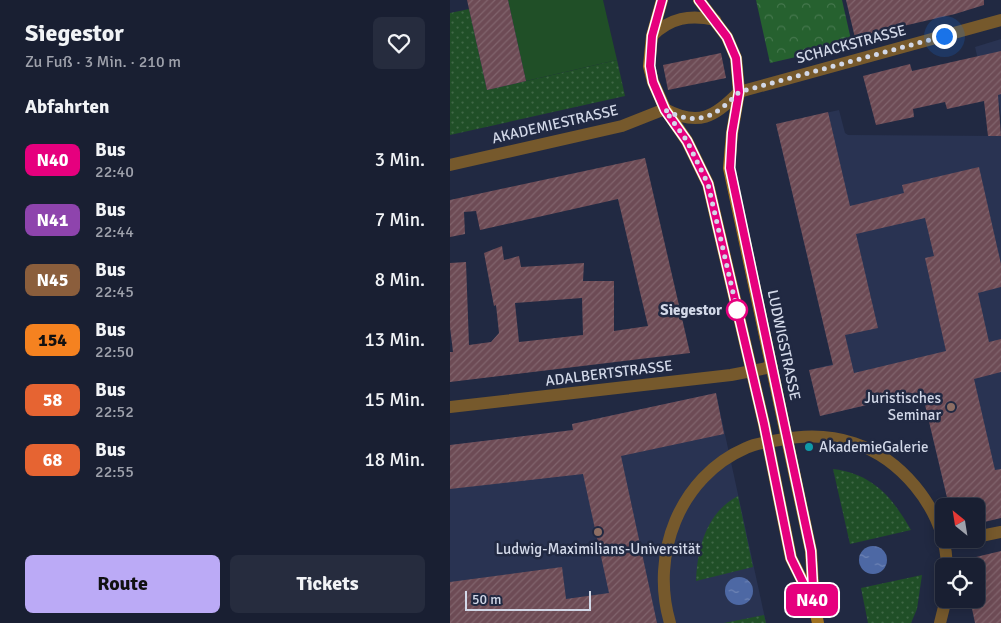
<!DOCTYPE html>
<html lang="de">
<head>
<meta charset="utf-8">
<style>
  :root { --surface:#191f32; --page:#262c3e; --text:#f1f3f6; --muted:#9fa2ac; --line:#373d4d; --accent:#bbaaf6 }
  body { margin:0; font-family:Signika,sans-serif; background:var(--page); color:var(--text); height:100vh; display:flex; flex-direction:column; font-size:19px; white-space:nowrap }
  * { box-sizing:border-box; margin:0 }
  p { font-size:16px; color:var(--muted) }
  .icon { flex:none; width:28px; height:28px; fill:none; stroke:currentColor; stroke-width:2; stroke-linecap:round; stroke-linejoin:round }
  .map { position:relative; flex:1; overflow:hidden }
  .panel { display:flex; flex-direction:column; background:var(--surface); width:450px }
  .panel>* { flex:none }
  .badge { padding:0 10px; border-radius:8px; font-size:18px; line-height:32px }
  .needle { width:32px; rotate:330deg }
  .buttons { position:absolute; left:485px; top:498px; display:grid; gap:10px }
  .buttons a { display:grid; place-items:center; width:50px; height:50px; border-radius:8px; background:var(--surface); box-shadow:0 2px 12px #0003,0 0 0 1px var(--line); font-size:25px }
  .scale { position:absolute; left:15px; bottom:12px; width:126px; box-sizing:border-box; padding-left:5px; border:2px solid #d2d8e8; border-top:0; font-size:14px; line-height:18px; white-space:nowrap; color:#d2d8e8; -webkit-text-stroke:4px #212942; paint-order:stroke }
  .you { position:absolute; width:25px; height:25px; margin:-12px; border:4px solid #fff; border-radius:50%; background:#1a73e8; box-shadow:0 0 0 8px #1a73e833 }
  .map>.badge { position:absolute; translate:-50% -50%; box-shadow:0 0 0 2px #fff }
  h2 { padding:0 25px; font-size:19px; line-height:45px }
  .round { display:grid; place-items:center; flex:none; width:52px; height:52px; border-radius:8px; background:var(--page) }
  .head { display:flex; align-items:center; justify-content:space-between; height:85px; padding:0 25px }
  h1 { font-size:24px; font-weight:800; line-height:38px }
  .button { display:flex; gap:10px; margin-top:auto; padding:10px 25px }
  .button a { flex:1; height:58px; border-radius:8px; background:var(--accent); color:#111; font-size:20px; font-weight:800; line-height:58px; text-align:center }
  .button a+a { background:var(--page); color:var(--text) }
  ul { padding:0; list-style:none }
  li { display:flex; align-items:center; gap:15px; height:60px; padding:0 25px }
  li div { flex:1 }
  li b { display:block; font-size:19px }
  li em { font-style:normal }
  li .badge { min-width:55px; font-weight:700; text-align:center }
  main { display:flex; flex:1; min-height:0 }
  .map>svg:first-child { display:block }
  .built { fill:#293352 }
  .grass { fill:url(#grass-dots) }
  .forest { fill:url(#forest-crowns) }
  .park { fill:#204f27 }
  .water { fill:url(#water-ripples) }
  .building { fill:url(#building-hatch); fill-rule:evenodd }
  .lines { fill:none; stroke-linecap:round; stroke-linejoin:round }
  .street { stroke:#76592c; stroke-width:12 }
  .secondary { stroke:#a07221; stroke-width:12 }
  .line-casing { stroke:#fff; stroke-width:11 }
  .line { stroke:#e6007e; stroke-width:8 }
  .walk { stroke:#d2d8e8; stroke-width:5; stroke-dasharray:0 9 }
  .stop-dot { fill:#fff; stroke:#e6007e; stroke-width:2.5 }
  .education-dot { fill:#8d6e63; stroke:#212942; stroke-width:2 }
  .culture-dot { fill:#0f9aa8; stroke:#212942; stroke-width:2 }
  .labels { text-anchor:middle; stroke-width:5; stroke-linejoin:round; paint-order:stroke }
  .street-label { font-size:15px; fill:#d2d8e8; stroke:#212942 }
  .stop-label { font-size:15px; font-weight:bold; fill:#d2d8e8; stroke:#212942; text-anchor:end }
  .poi-label { font-size:15px; fill:#d2d8e8; stroke:#212942; text-anchor:end }
</style>
</head>
<body>
<main>
<section class="panel">
<div class="head"><div><h1>Siegestor</h1><p>Zu Fuß · 3 Min. · 210 m</p></div><a class="round"><svg class="icon" aria-label="heart" viewBox="0 0 24 24"><path d="M12 20l-8-8c-3-5 5-10 8-4 3-6 11-1 8 4z"/></svg></a></div>
<h2>Abfahrten</h2>
<ul>
<li><span class="badge" style="background:#e6007e;color:#fff">N40</span><div><b>Bus</b><p>22:40</p></div><em>3 Min.</em></li>
<li><span class="badge" style="background:#8e44ad;color:#fff">N41</span><div><b>Bus</b><p>22:44</p></div><em>7 Min.</em></li>
<li><span class="badge" style="background:#8b5e3c;color:#fff">N45</span><div><b>Bus</b><p>22:45</p></div><em>8 Min.</em></li>
<li><span class="badge" style="background:#f58220;color:#111">154</span><div><b>Bus</b><p>22:50</p></div><em>13 Min.</em></li>
<li><span class="badge" style="background:#e66432;color:#fff">58</span><div><b>Bus</b><p>22:52</p></div><em>15 Min.</em></li>
<li><span class="badge" style="background:#e66432;color:#fff">68</span><div><b>Bus</b><p>22:55</p></div><em>18 Min.</em></li>
</ul>
<div class="button"><a>Route</a><a>Tickets</a></div>
</section>
<div class="map">
<svg width="551" height="623" viewBox="0 0 551 623">
  <defs>
    <pattern id="grass-dots" width="8" height="8" patternUnits="userSpaceOnUse" patternTransform="scale(1.25)"><rect width="8" height="8" fill="#204f27"/><path d="M2 2h.1M6 6h.1" fill="none" stroke="#406846" stroke-width="1.8" stroke-linecap="round"/></pattern>
    <pattern id="forest-crowns" width="20" height="18" patternUnits="userSpaceOnUse" patternTransform="scale(1.25)"><rect width="20" height="18" fill="#26612f"/><path d="M2 6a3 3 0 1 1 6 0M12 15a3 3 0 1 1 6 0" fill="none" stroke="#45774d"/></pattern>
    <pattern id="water-ripples" width="26" height="14" patternUnits="userSpaceOnUse" patternTransform="scale(1.25)"><rect width="26" height="14" fill="#4d68a4"/><path d="M2 4q2-2 4 0t4 0M15 11q2-2 4 0t4 0" fill="none" stroke="#6e84b5"/></pattern>
    <pattern id="building-hatch" width="6" height="6" patternUnits="userSpaceOnUse" patternTransform="scale(1.25)"><rect width="6" height="6" fill="#6d4b55"/><path d="M-1 1l2-2M0 6l6-6M5 7l2-2" fill="none" stroke="#81646d"/></pattern>
  </defs>
  <rect width="100%" height="100%" fill="#212942"/>
  <!-- built -->
  <g class="built">
    <path d="M551,39V117L549,104L539,106L525,47Z"/>
    <path d="M389,110L395,133L398,135L551,136V518L526,506H499L472,392L370,416L359,370L383,364L326,124Z"/>
    <path d="M266,393L316,623H0V445L123,430L122,424Z"/>
  </g>
  <!-- grass -->
  <g class="grass">
    <path d="M19,9L37,90L167,60L175,96L0,135V13Z"/>
    <path d="M383,469C423,474 442,497 461,530L400,544Z"/>
    <path d="M288,496L303,567L246,581C247,548 257,512 288,496Z"/>
    <path d="M472,575L467,609L461,623H418L411,588Z"/>
    <path d="M314,615L316,623H274Z"/>
  </g>
  <!-- forest -->
  <path class="forest" d="M306,0H392L402,44L320,63Z"/>
  <!-- park -->
  <path class="park" d="M58,0H153L167,60L76,81Z"/>
  <!-- water -->
  <g class="water">
    <circle cx="423" cy="560" r="14"/>
    <circle cx="289" cy="591" r="14"/>
  </g>
  <!-- building -->
  <g class="building">
    <path d="M17,0H58L76,81L37,90Z"/>
    <path d="M396,0H534V5L505,14L436,30L438,35L406,42Z"/>
    <path d="M551,51V94L548,95L551,136H538L534,101L497,109L495,102L463,109L464,117L426,125L413,76L460,64L462,71Z"/>
    <path d="M271,53L276,78L218,90L213,65Z"/>
    <path d="M378,112L400,206L454,193L452,185L529,167L551,264V287L528,293L539,342L551,339V372L524,379L545,470L551,469V518L526,524V506H499L472,392L370,416L359,370L383,365L326,124ZM475,218L484,256L475,258L496,351L404,373L395,335L428,328L406,234Z"/>
    <path d="M195,158L240,353L0,382V352H3L0,327V263L16,262L19,345L41,342L49,333L46,305L44,306L34,253L52,246L54,260L69,256L71,267L134,263L133,281H164V331L198,326L168,199L30,230L26,211L14,212L15,234L0,237V200ZM132,298L133,335L69,342L65,303Z"/>
    <path d="M266,393L274,434L171,456L207,623H0V582L112,567L116,599L159,593L133,474L0,489V445L123,430L122,424Z"/>
    <path d="M551,551V623H525L520,599H526V557Z"/>
  </g>
  <g class="lines">
    <!-- street -->
    <g class="street">
      <path d="M202,36C220,18 240,14 265,20"/>
      <path d="M0,165L172,126L215,109C248,127 265,117 289,92L551,20"/>
      <path d="M0,407L281,375L322,367"/>
      <path d="M526,537L551,532"/>
      <path d="M494,544L519,539"/>
      <path d="M220,623C200,555 229,477 296,448C306,443 319,442 329,440C383,429 430,444 465,486C484,509 496,537 497,566"/>
      <path d="M490,623L496,599"/>
    </g>
    <!-- secondary -->
    <g class="secondary">
      <path d="M212,0L202,36L199,66L203,82L215,109L237,141L258,184L314,424L341,558L362,600"/>
      <path d="M249,0L277,37L286,58L289,92L282,133L279,168L361,551L364,605L368,623"/>
    </g>
  </g>
  <g class="lines">
    <defs>
      <path id="line" d="M212,0L202,36L200,66L203,82L215,110L237,141L258,184L314,424L341,558L364,605L361,551L280,168L282,133L289,92L286,58L277,37L249,0"/>
    </defs>
    <!-- line casing -->
    <use href="#line" class="line-casing"/>
    <!-- line -->
    <use href="#line" class="line"/>
    <!-- walk -->
    <path class="walk" d="M287,310L288,314L258,184L237,141L215,110C248,127 265,117 289,92L494,36"/>
  </g>
  <!-- markers -->
  <circle class="stop-dot" cx="287" cy="310" r="10"/>
  <g class="education-dot">
    <circle cx="501" cy="407" r="5"/>
    <circle cx="148" cy="532" r="5"/>
  </g>
  <circle class="culture-dot" cx="359" cy="447" r="5"/>
  <g class="labels">
    <!-- street labels -->
    <g class="street-label">
      <text transform="translate(401 44) rotate(-15)" y="5">SCHACKSTRASSE</text>
      <text transform="translate(105 124) rotate(-13)" y="5">AKADEMIESTRASSE</text>
      <text transform="translate(334 345) rotate(78)" y="5">LUDWIGSTRASSE</text>
      <text transform="translate(159 373) rotate(-7)" y="5">ADALBERTSTRASSE</text>
    </g>
    <!-- stop labels -->
    <g class="stop-label">
      <text x="272" y="315">Siegestor</text>
    </g>
    <!-- poi labels -->
    <g class="poi-label">
      <text x="491" y="403">Juristisches<tspan x="491" dy="17">Seminar</tspan></text>
      <text x="369" y="452" text-anchor="start">AkademieGalerie</text>
      <text x="148" y="554" text-anchor="middle">Ludwig-Maximilians-Universität</text>
    </g>
  </g>
</svg>
<div class="buttons">
<a><svg class="needle" viewBox="-14 -14 28 28"><path d="M0-13l5 13h-10z" fill="#e53935"/><path d="M0 13l5-13h-10z" fill="#9fa2ac"/></svg></a>
<a><svg class="icon" aria-label="locate" viewBox="0 0 24 24"><circle cx="12" cy="12" r="6"/><path d="M12 2v4M12 18v4M2 12h4M18 12h4"/></svg></a>
</div>
<div class="scale">50 m</div>
<div class="you" style="left:494px;top:36px"></div>
<b class="badge" style="left:362px;top:600px;background:#e6007e;color:#fff">N40</b>
</div>
</main>
</body>
</html>
